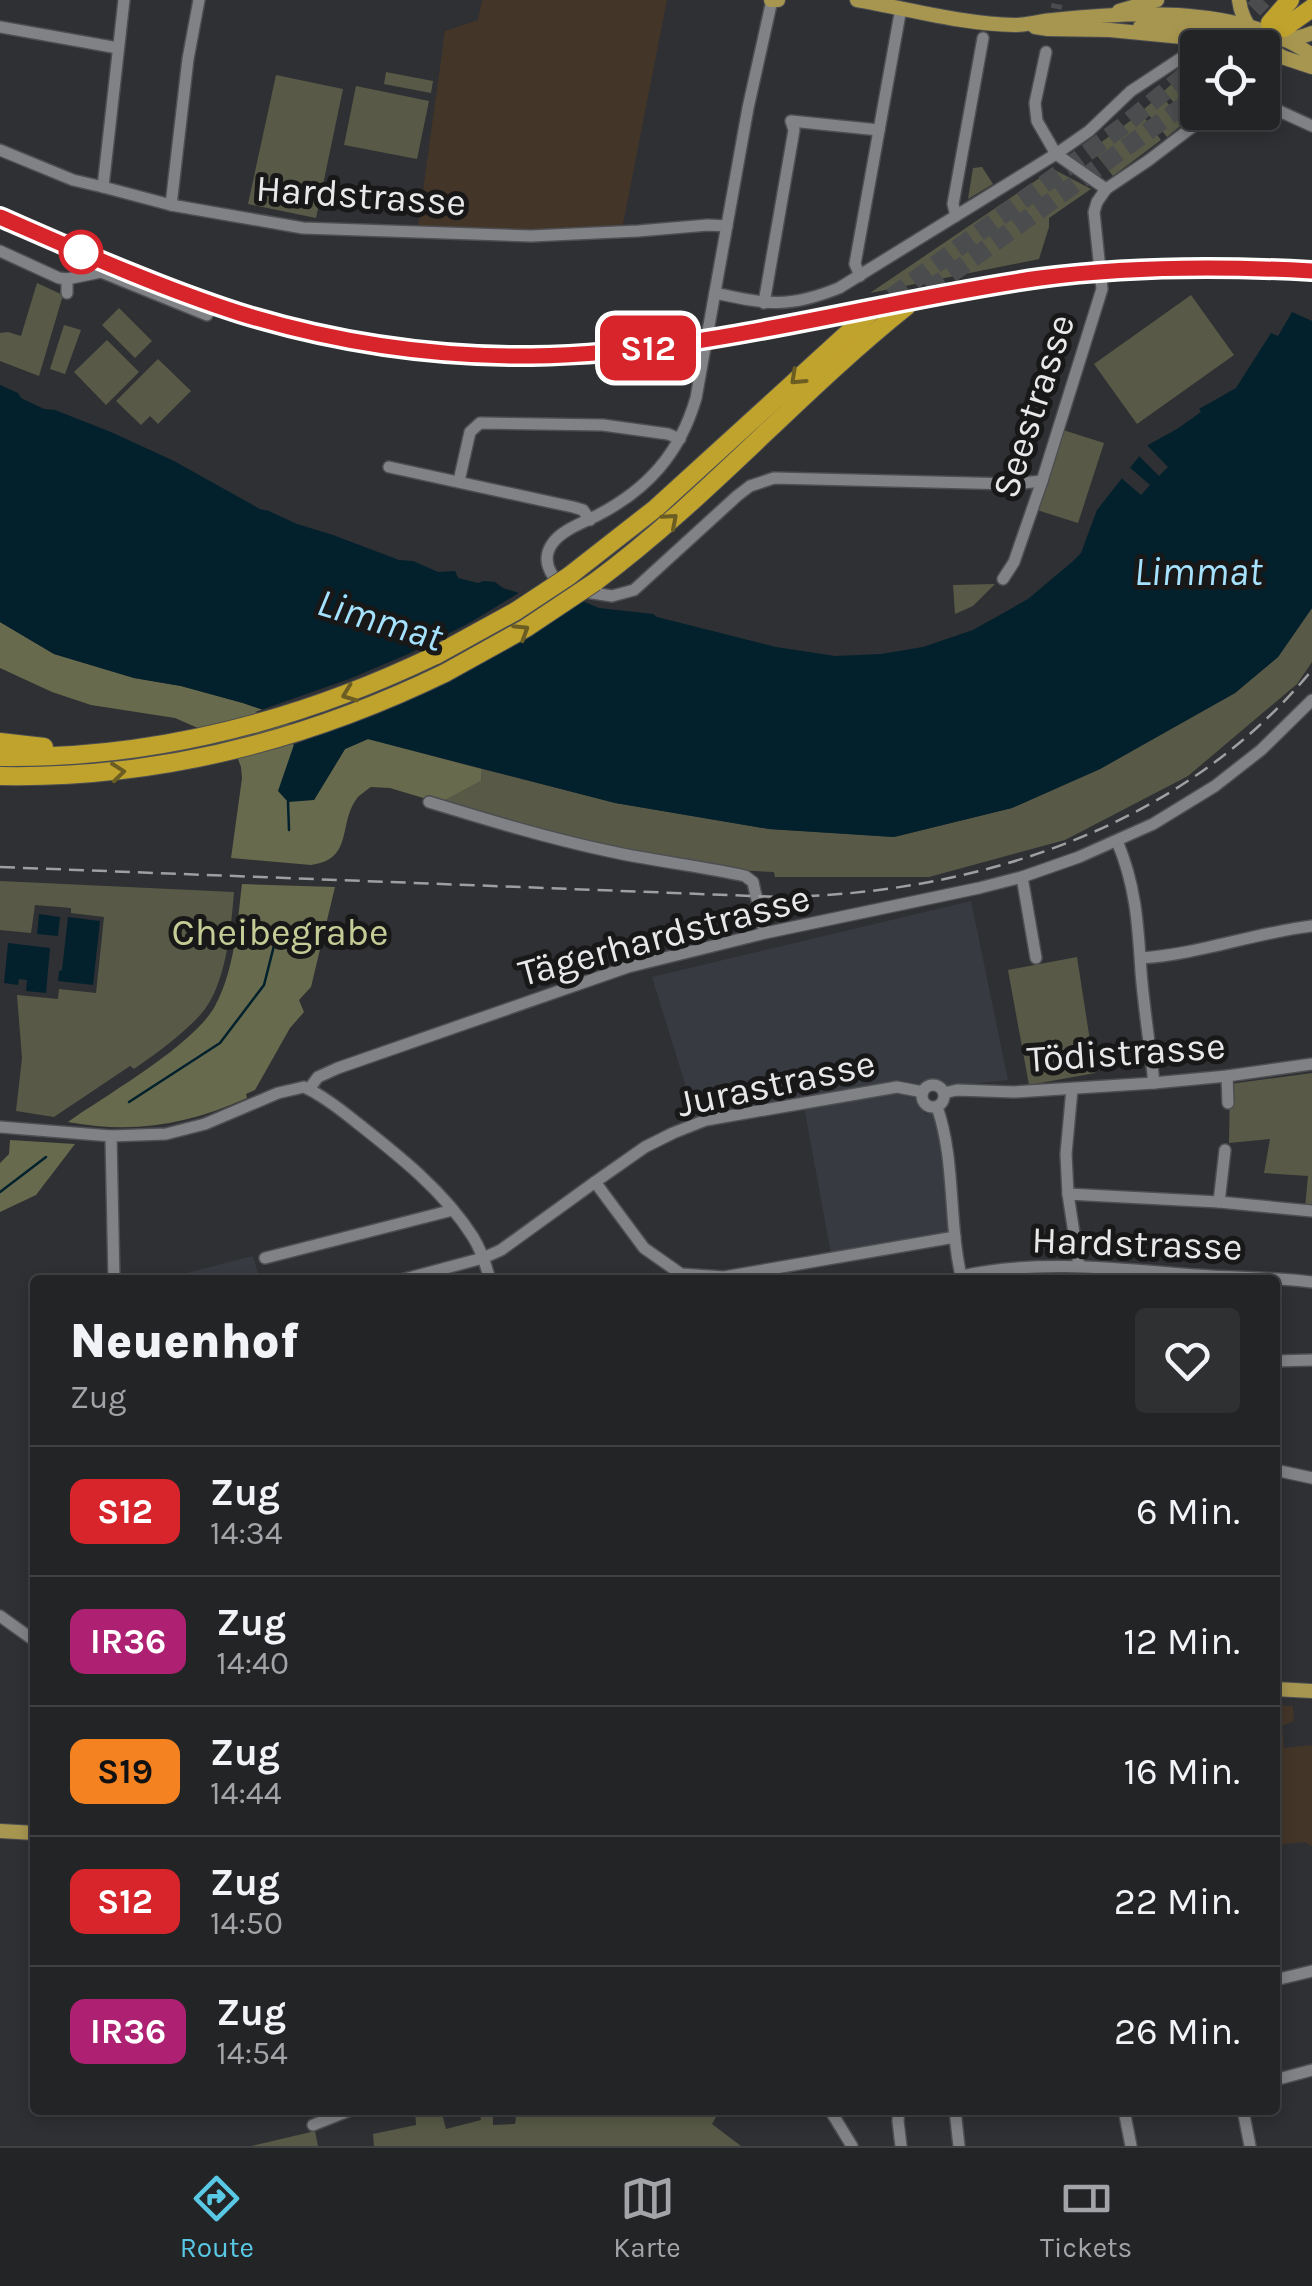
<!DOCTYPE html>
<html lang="de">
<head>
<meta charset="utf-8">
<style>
  :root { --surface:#232426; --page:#2f3032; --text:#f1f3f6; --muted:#a3a4a7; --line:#404143; --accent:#59c8e5 }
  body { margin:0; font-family:Karla,sans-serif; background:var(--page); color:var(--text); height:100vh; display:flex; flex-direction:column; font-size:38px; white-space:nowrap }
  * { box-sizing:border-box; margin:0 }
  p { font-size:32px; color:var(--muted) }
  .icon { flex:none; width:55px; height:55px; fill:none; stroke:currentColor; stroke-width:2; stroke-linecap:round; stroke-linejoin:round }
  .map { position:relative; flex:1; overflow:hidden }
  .details { position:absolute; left:30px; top:1275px; width:1250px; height:840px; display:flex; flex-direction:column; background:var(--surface); border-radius:10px; box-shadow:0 5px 15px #0003,0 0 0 2px var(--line) }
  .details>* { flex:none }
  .badge { padding:0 20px; border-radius:15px; font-size:35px; line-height:65px }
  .controls { position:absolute; left:1180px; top:30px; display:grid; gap:20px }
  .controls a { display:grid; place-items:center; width:100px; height:100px; border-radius:10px; background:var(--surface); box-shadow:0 5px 15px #0003,0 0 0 2px var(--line); font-size:50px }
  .map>.badge { position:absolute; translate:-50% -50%; box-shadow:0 0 0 5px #fff }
  .round { display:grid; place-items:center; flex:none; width:105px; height:105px; border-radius:10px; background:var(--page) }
  .overview { display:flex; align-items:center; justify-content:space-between; height:170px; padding:0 40px }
  h1 { font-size:48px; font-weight:800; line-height:75px }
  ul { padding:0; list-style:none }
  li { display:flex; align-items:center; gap:30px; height:130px; padding:0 40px; border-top:2px solid var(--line) }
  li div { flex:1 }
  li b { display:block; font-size:38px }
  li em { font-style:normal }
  li .badge { min-width:110px; font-weight:700; text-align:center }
  .dock { display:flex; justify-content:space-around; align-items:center; height:140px; border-top:2px solid var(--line); background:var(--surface); font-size:28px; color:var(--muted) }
  .dock a { display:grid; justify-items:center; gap:5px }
  .dock .selected { color:var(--accent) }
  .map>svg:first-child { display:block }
  .built { fill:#373b41 }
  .education { fill:#433528 }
  .green { fill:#585a47 }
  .forest { fill:#676a4d }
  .water { fill:#02212d }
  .pier { fill:#2f3033 }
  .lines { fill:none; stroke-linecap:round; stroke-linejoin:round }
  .stream { stroke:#02212d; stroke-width:2.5 }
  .minor-tunnel { stroke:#4b4c4e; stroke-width:11; stroke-dasharray:11 5.5; stroke-linecap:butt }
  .highway-tunnel { stroke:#4b4c4e; stroke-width:18; stroke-dasharray:18 9; stroke-linecap:butt }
  .minor-casing { stroke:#4d4e51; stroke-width:14 }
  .major-casing { stroke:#4d4e51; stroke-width:16 }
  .highway-casing { stroke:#4d4e51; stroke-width:20 }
  .minor { stroke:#818285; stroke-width:11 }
  .major { stroke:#a79650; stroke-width:14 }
  .highway { stroke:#c0a32d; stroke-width:18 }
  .rail { stroke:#9e9fa1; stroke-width:2.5; stroke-dasharray:15 8; stroke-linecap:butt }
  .highway-bridge-casing { stroke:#4d4e51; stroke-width:20; stroke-linecap:butt }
  .highway-bridge { stroke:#c0a32d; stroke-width:18 }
  .oneway { stroke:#6c5e23 }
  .line-casing { stroke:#fff; stroke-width:22 }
  .line { stroke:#d8242b; stroke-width:15 }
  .stop-dot { fill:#fff; stroke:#d8242b; stroke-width:5 }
  .labels { text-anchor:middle; stroke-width:10; stroke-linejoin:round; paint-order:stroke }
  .street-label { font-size:38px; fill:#e8e8ea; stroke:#181819 }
  .park-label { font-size:38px; fill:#c6cc95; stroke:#181819 }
  .water-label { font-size:40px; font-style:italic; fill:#a5e2fe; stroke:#181819 }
</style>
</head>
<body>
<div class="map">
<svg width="1312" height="2146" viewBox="0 0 1312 2146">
  <rect width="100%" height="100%" fill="#2f3033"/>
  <!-- built -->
  <g class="built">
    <path d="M971,901L1008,1080L909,1091L915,1094L925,1114L935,1113L952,1232L831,1254L804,1106L823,1102L695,1116L652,977Z"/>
    <path d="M253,1256L260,1280H159Z"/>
  </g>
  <!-- education -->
  <g class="education">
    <path d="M482,0H667L622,229L531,232L418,227L445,31L478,20Z"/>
    <path d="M1275,1705L1293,1706L1294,1721L1282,1726L1284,1748L1312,1745V1846L1305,1842L1275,1845Z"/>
  </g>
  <!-- green -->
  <g class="green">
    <path d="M1197,61V111L1188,119L1164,91Z"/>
    <path d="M386,72L433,81L431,93L384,84Z"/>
    <path d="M276,75L343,89L316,218L248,204Z"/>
    <path d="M356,86L429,101L417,159L344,145Z"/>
    <path d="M1161,95L1184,123L1167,137L1144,109Z"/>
    <path d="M1141,113L1161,140L1113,176L1092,149Z"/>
    <path d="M982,167L993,184L968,199L973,168Z"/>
    <path d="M1053,169L1091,189L1049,218V227L1039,259L870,293Z"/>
    <path d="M37,283L63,295L39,376L0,361V333L8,332L21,336Z"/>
    <path d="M1191,295L1234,355L1137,424L1094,364Z"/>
    <path d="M119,308L152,341L135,358L102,325Z"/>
    <path d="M64,325L81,330L65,374L50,369Z"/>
    <path d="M107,340L139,372L106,405L74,372Z"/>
    <path d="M158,359L191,391L158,424L150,416L141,425L116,401Z"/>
    <path d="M1063,430L1104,443L1078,523L1037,510Z"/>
    <path d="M995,584L973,606L955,614L953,585Z"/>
    <path d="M1312,608V662L1297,684L1188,776L1065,840L929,877H775L774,872L735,870L579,841L440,803L481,781L482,769L616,803L769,829L894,837L1012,808L1100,769L1235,693L1278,657Z"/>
    <path d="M0,881L234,892C231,928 226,986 201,1014C182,1035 157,1053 134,1069L130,1066L54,1117L16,1111L22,1058L17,995L58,999L59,989L96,993L104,917L71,913V908L35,905L31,933L0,930Z"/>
    <path d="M1077,957L1095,1073L1029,1085L1008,970Z"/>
    <path d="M1312,1073V1208H1305L1308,1176L1264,1173L1270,1139L1229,1143L1230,1084Z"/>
    <path d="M415,2110H441L446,2129L481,2120L479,2110H493V2125L515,2124L517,2110H720L712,2124L741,2146H374L373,2134L416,2125Z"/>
    <path d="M315,2131L318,2146H251L260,2144Z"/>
  </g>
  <!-- forest -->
  <g class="forest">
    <path d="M0,622L54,654L134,678L181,686L243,703L293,720L314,800L345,749L368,739L482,769L481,781L440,803L390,788L371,787C370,787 359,796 358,797C337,823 355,859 311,865L231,858L242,778L241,767L232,743L175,718L91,705L52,692L0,668Z"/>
    <path d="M242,884L335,887L311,987L299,1000L304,1012L290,1028L255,1090L246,1094L247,1098C186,1125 134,1134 68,1122C107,1094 193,1046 215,1006C235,969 237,924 242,884Z"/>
    <path d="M10,1140L75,1144L36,1195L0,1212V1163L9,1154Z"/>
  </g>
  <!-- water -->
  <g class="water">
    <path d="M1292,312L1312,321V608L1278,657L1235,693L1100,769L1012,808L894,837L769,829L615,803L368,739L345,749L314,800L288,802L278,791L298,733L293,720L243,703L181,686L134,678L54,654L0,622V385L18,393L21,398L44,409L55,410L111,432L174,461L260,509L269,511L297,524L333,535L399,560L413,561L438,572L455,571L458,578L478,583L484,581L495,582L503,588L519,593L531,591L582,601L599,608L653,614L657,617L776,647L835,656L881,654L923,647L973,630L1028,599L1072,562L1081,553L1097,510L1148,445L1177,429L1201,412L1199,409L1236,388L1271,333L1278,336Z"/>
    <path d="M39,914L60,917L58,936L37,934Z"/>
    <path d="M68,917L100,921L93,985L58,981L59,971L62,970Z"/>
    <path d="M8,943L50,948L46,993L26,991L27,980L19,979L18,985L4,983Z"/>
  </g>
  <!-- pier -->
  <g class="pier">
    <path d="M1146,444L1168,467L1159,476L1136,453Z"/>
    <path d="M1128,466L1150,485L1141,495L1119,476Z"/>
    <path d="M530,586L588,598L518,643L441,684L401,703L293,745L291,738L293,733L289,724L255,712L349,679L408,654L471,622Z"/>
  </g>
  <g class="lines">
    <!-- stream -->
    <g class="stream">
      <path d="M288,802L289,830"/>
      <path d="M129,1102L220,1043L264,985L280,922"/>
      <path d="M0,1192L46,1157"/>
    </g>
    <!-- minor-tunnel -->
    <path class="minor-tunnel" d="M1053,25L1057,4"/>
    <!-- highway-tunnel -->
    <g class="highway-tunnel">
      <path d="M1235,29L1263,0"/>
      <path d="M907,306L1198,95"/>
      <path d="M870,313L1123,126L1198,64"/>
    </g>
    <defs>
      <g id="minor">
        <path d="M0,27L118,48"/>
        <path d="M1046,52L1035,103L1037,121L1056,154L1106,189"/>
        <path d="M1262,103L1312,126"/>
        <path d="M0,150L73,180L103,187L171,205L303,228L531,236L638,231L708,225L727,226"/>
        <path d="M103,187L124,0"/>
        <path d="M171,205L188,59L199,0"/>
        <path d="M956,216L953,204L983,38"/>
        <path d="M0,251L59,278L67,279V293"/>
        <path d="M860,276L855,264L901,8"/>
        <path d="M67,279L101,272L207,315"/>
        <path d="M715,293C767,304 787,309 839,288L1056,154L1089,131L1131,91L1181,58"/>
        <path d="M764,303L794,130L791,121L879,130"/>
        <path d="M389,467L573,507L583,510L590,520"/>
        <path d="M459,481L470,432L480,423L603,425L668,434L680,439"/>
        <path d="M1003,579L1014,562L1042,481L1102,289L1094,212L1097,202L1106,189L1149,160L1212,112"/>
        <path d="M562,586C550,575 541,560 552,544C561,530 583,523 598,515C648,489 680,453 696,398L748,108L772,0"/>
        <path d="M579,591L612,596L634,590L737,496L750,486L774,478L1012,484L1042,481"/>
        <path d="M429,802C488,820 547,838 608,851C653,861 699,866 745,876L753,882L754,887L765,933"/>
        <path d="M1117,841C1136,886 1138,925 1141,972C1144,1009 1150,1046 1154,1083"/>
        <path d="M1022,877L1036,958"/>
        <path d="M1141,958C1200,954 1254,933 1312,926"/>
        <path d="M1227,1076L1228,1103"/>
        <circle cx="933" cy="1096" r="11"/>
        <path d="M309,1089L318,1077L338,1068L628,967L765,933L979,888L1022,877L1079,857L1153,824L1215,786L1261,750L1312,700"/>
        <path d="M1072,1089L1066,1154L1068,1194L1079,1266"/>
        <path d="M944,1093L957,1090L1014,1092L1154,1083L1227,1076L1312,1064"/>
        <path d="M937,1107C956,1161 948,1224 962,1280"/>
        <path d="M0,1127L111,1136L166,1134L205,1124L278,1093L304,1087C322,1095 340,1109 356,1122C398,1155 444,1191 473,1237C481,1250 486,1265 490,1280"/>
        <path d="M111,1136L114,1280"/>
        <path d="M595,1182L645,1147L673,1133L706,1120L897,1087L923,1092"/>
        <path d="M1068,1194L1219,1202L1312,1211"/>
        <path d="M1219,1202L1225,1150"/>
        <path d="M265,1258L453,1210"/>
        <path d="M961,1276C1036,1259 1120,1269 1195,1275C1234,1278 1273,1277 1312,1282"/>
        <path d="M401,1280L483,1258L501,1250L595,1182L644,1248L681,1274L724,1277L955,1237"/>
        <path d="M1275,1361L1312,1360"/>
        <path d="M1275,1470L1312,1478"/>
        <path d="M0,1616L35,1641"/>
        <path d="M1275,1980L1312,1971"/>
        <path d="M1275,2080L1312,2070"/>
        <path d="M830,2110L852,2146"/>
        <path d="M899,2110L898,2121L901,2146"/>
        <path d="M955,2110L959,2146"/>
        <path d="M1124,2110L1131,2146"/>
        <path d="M1243,2110L1250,2146"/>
        <path d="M313,2125L351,2110"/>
      </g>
      <g id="major">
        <path d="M771,0H778"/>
        <path d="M857,0C910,9 962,24 1015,25C1028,25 1040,21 1053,20C1136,11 1241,6 1312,55"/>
        <path d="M1239,0C1242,25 1260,44 1281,56"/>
        <path d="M1119,11L1157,0"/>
        <path d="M1035,27L1048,29L1110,30L1203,39L1248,48"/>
        <path d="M1140,27C1164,26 1188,25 1211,29C1245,34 1278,48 1312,33"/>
        <path d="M1273,54L1312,67"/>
        <path d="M1275,1689L1312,1691"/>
        <path d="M0,1831L35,1833"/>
      </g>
      <g id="highway">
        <path d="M1270,23L1290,0"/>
        <path d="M1284,28L1312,8"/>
        <path d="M569,576L656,508L870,313"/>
        <path d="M595,582C707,499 798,393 907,306"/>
        <path d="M0,742L44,747"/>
        <path d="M0,757C153,759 299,721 436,655"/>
        <path d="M0,776C156,779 305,741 445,673"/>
      </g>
    </defs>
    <!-- minor casing -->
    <use href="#minor" class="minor-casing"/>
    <!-- major casing -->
    <use href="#major" class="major-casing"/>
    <!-- highway casing -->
    <use href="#highway" class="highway-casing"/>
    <!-- minor -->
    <use href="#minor" class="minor"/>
    <!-- major -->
    <use href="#major" class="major"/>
    <!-- highway -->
    <use href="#highway" class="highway"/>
    <!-- rail -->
    <g class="rail">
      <path d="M0,212C150,278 297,339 462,350C655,362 850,302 1040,274C1130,260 1221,261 1312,266"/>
      <path d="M0,867L779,897C977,894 1183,827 1312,670"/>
    </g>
    <defs>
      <g id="highway-bridge">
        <path d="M436,655L516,611L569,576"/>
        <path d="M445,673L526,628L595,582"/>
      </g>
    </defs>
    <!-- highway-bridge casing -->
    <use href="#highway-bridge" class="highway-bridge-casing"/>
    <!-- highway-bridge -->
    <use href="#highway-bridge" class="highway-bridge"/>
  </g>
  <!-- one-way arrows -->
  <defs><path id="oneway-chevron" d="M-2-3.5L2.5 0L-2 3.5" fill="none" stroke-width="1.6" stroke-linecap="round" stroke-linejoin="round" transform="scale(2.5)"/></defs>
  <g class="oneway">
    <use href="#oneway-chevron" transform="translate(797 378) rotate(137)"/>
    <use href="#oneway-chevron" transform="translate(671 520) rotate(-41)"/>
    <use href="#oneway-chevron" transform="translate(522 631) rotate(-32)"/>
    <use href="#oneway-chevron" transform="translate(349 694) rotate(159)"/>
    <use href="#oneway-chevron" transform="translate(118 772) rotate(-6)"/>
  </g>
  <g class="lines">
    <defs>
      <path id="line" d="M0,217C78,251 158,287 239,313C333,342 432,357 531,356C703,354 870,302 1040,278C1130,266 1221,266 1312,271"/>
    </defs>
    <!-- line casing -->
    <use href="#line" class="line-casing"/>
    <!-- line -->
    <use href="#line" class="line"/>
  </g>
  <!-- markers -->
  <circle class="stop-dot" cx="81" cy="252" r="20"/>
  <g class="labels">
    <!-- street labels -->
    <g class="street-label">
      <text transform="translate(361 195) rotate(4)" y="13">Hardstrasse</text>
      <text transform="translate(1033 406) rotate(-72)" y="13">Seestrasse</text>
      <text transform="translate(664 935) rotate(-15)" y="13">Tägerhardstrasse</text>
      <text transform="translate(1126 1052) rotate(-4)" y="13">Tödistrasse</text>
      <text transform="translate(776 1083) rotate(-12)" y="13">Jurastrasse</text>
      <text transform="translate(1137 1243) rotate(2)" y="13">Hardstrasse</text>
    </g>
    <!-- park labels -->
    <g class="park-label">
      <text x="280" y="945">Cheibegrabe</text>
    </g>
    <!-- water labels -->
    <g class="water-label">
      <text x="1198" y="585">Limmat</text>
      <text transform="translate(380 619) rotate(17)" y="14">Limmat</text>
    </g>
  </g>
</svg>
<div class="controls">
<a><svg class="icon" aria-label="locate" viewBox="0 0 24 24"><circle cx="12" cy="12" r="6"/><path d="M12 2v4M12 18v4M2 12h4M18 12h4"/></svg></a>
</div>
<b class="badge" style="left:648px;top:348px;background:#d8242b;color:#fff">S12</b>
<section class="details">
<div class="overview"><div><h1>Neuenhof</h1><p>Zug</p></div><a class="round"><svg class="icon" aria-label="heart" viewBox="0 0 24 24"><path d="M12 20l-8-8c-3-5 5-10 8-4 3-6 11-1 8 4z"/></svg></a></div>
<ul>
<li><span class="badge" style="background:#d8242b;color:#fff">S12</span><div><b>Zug</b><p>14:34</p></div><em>6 Min.</em></li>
<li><span class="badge" style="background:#ae2071;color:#fff">IR36</span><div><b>Zug</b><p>14:40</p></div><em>12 Min.</em></li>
<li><span class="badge" style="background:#f58220;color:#111">S19</span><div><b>Zug</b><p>14:44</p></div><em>16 Min.</em></li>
<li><span class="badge" style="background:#d8242b;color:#fff">S12</span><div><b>Zug</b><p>14:50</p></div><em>22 Min.</em></li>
<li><span class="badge" style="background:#ae2071;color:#fff">IR36</span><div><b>Zug</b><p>14:54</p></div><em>26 Min.</em></li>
</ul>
</section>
</div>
<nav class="dock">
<a class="selected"><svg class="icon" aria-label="directions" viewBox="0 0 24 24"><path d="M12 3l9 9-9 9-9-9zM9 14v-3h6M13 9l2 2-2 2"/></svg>Route</a>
<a><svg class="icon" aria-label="map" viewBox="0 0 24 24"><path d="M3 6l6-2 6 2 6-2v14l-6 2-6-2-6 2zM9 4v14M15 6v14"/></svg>Karte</a>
<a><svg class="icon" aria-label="tickets" viewBox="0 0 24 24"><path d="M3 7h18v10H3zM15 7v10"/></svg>Tickets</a>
</nav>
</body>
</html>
